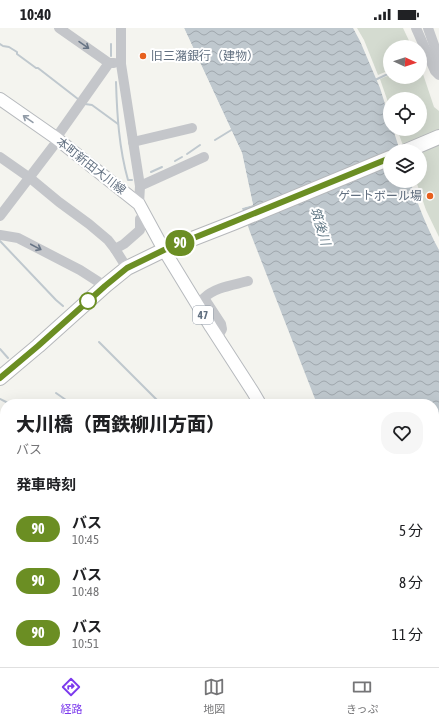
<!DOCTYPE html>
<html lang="ja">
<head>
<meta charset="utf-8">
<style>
  :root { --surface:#fff; --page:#f6f6f6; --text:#202124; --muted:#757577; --line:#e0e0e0; --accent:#7c3aed }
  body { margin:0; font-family:"Asap Condensed","Noto Sans JP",sans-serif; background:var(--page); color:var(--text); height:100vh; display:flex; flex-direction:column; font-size:15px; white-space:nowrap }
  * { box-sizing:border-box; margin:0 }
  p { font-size:13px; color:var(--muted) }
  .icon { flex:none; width:22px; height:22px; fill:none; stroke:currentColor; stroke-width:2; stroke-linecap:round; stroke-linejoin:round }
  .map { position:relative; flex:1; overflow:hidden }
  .drawer { position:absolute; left:0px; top:371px; width:439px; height:268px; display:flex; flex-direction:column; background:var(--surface); border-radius:16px 16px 0 0; box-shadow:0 4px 16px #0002 }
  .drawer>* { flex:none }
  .badge { padding:0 8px; border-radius:13px; font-size:14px; line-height:26px }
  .needle { width:26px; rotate:93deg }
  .buttons { position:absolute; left:383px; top:12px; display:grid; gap:8px }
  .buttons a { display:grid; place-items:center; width:44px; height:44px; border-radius:50%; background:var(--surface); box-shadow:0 4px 16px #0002; font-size:20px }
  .map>.badge { position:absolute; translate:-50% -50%; box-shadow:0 0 0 2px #fff }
  h2 { padding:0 16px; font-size:15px; line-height:36px }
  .round { display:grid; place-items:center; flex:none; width:42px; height:42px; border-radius:16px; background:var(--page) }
  .overview { display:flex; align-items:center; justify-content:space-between; height:68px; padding:0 16px }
  h1 { font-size:19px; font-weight:800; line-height:30px }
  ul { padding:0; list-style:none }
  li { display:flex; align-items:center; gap:12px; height:52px; padding:0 16px }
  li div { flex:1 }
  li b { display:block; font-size:15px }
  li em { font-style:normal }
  li .badge { min-width:44px; font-weight:700; text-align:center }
  .status { display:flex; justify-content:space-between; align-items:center; height:28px; padding:0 20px; background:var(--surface); direction:ltr }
  .status svg { height:11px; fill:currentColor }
  .tab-bar { display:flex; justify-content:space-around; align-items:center; height:56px; border-top:1px solid var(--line); background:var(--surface); font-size:11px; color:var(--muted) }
  .tab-bar a { display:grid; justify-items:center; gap:2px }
  .tab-bar .active { color:var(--accent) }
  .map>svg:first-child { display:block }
  .green { fill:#d4dbd0 }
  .water { fill:url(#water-waves) }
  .pier { fill:#f4f4ef }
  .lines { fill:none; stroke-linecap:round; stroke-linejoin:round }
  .stream { stroke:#bfc8ce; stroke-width:2 }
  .major-casing { stroke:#b6b9bd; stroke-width:14 }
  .highway-casing { stroke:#b6b8bb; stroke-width:16 }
  .minor { stroke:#c4c6ca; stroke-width:10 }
  .major { stroke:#fff; stroke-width:12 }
  .highway { stroke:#fff; stroke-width:14 }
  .oneway { stroke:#677485 }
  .oneway2 { stroke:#919ba7 }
  .line-casing { stroke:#fff; stroke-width:9 }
  .line { stroke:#6b8e23; stroke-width:6 }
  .poi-dot { fill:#e7601d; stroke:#fff; stroke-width:1.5 }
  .stop-dot { fill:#fff; stroke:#6b8e23; stroke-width:2 }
  .labels { text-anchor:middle; stroke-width:4; stroke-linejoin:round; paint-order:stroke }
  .shield { fill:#fff; stroke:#919ba7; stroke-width:1 }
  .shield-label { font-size:11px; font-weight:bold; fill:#627081 }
  .poi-label { font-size:12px; fill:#627081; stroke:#fff; text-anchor:start }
  .street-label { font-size:12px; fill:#627081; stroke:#fff }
  .water-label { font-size:13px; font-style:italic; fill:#637986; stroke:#fff }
</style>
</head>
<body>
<div class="status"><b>10:40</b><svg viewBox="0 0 49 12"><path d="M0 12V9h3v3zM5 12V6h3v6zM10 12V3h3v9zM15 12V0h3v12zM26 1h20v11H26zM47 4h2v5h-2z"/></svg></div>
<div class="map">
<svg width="439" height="639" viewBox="0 0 439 639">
  <defs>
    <pattern id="water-waves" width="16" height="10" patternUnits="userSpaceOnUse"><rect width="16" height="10" fill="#bfc8ce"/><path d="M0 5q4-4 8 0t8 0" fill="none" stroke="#9fa7ad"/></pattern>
  </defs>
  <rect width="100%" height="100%" fill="#f4f4ef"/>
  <!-- green -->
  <g class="green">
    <path d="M357,0H403L412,19H390V42L378,47L364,12Z"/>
    <path d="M420,44L423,46L434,79L439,83V209L426,182L416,153H420V123H405L397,101H420V71H390V80L380,51L390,47V49H420Z"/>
  </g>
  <!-- water -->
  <path class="water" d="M184,0H353L360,13L380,60L390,92V101H393L400,123H390V153H410C418,177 427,200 439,222V639H393V634H434V376H317L250,204L242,180L253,177L242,125Z"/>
  <!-- pier -->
  <path class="pier" d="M182,0H184L242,125L253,177L242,180V178L251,176L240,126Z"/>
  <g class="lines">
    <!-- stream -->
    <g class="stream">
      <path d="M0,16L3,18L9,19L17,24V26L36,40H38L78,71"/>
      <path d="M111,16V28"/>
      <path d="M375,52L390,45"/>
      <path d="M116,54C117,87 119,120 128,152H132"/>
      <path d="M85,76L92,77L118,96"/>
      <path d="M215,112L233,101"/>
      <path d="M187,126L200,117"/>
      <path d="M175,133L182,129"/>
      <path d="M151,144L162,139"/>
      <path d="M0,213L56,272L63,278"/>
      <path d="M99,314L161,376"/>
      <path d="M0,321L8,330"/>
      <path d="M56,365L66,372"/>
      <path d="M0,371L10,376"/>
      <path d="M0,396L5,391"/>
      <path d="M0,582L5,588"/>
      <path d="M0,618L5,615"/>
      <path d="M210,634L215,639"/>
      <path d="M321,639L324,634"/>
    </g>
    <defs>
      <g id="major">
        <path d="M0,71L56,110L139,176L164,222L211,299L253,364L260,376"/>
        <path d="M376,634V639"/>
      </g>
      <g id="highway">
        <path d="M406,123L439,109"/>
        <path d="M0,350L38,318L106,257L127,240L164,222L233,195L390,130"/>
      </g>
    </defs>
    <!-- major casing -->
    <use href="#major" class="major-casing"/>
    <!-- highway casing -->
    <use href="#highway" class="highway-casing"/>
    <!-- minor -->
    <g class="minor">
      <path d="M59,0L109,35H114"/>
      <path d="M121,0V36L140,158L139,176"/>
      <path d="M416,0L435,43L439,47"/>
      <path d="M428,0L434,17L439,41"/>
      <path d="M56,110L109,35"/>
      <path d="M133,114L192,100"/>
      <path d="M0,129L30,150L59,174L89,196L108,212L115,221L127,240"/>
      <path d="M140,158L204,129"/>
      <path d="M0,188L58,112"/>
      <path d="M0,207L18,210L80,242L105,258"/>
      <path d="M115,221L124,216L140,202V191L144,187"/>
      <path d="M217,310L222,301L221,296L204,270C215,259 234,257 248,253"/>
      <path d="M360,634L361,639"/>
      <path d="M269,639L274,634"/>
    </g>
    <!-- major -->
    <use href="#major" class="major"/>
    <!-- highway -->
    <use href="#highway" class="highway"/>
  </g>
  <!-- one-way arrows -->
  <defs><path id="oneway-shaft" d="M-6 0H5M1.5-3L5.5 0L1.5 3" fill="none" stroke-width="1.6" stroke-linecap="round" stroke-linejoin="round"/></defs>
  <g class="oneway">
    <use href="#oneway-shaft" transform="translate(84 17) rotate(35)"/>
    <use href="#oneway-shaft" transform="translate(36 219) rotate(28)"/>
  </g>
  <use class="oneway2" href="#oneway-shaft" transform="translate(28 91) rotate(-145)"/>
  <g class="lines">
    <defs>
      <path id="line" d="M0,350L38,318L105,258L127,240L164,222L233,194L390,130"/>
    </defs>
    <!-- line casing -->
    <use href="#line" class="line-casing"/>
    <!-- line -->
    <use href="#line" class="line"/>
  </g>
  <!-- markers -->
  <g class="poi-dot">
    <circle cx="143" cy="28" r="4"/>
    <circle cx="430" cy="168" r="4"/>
  </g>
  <circle class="stop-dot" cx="88" cy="273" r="8"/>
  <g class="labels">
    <!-- shield labels -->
    <rect class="shield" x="193" y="278" width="20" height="18" rx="3"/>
    <g class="shield-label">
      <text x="203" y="291">47</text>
    </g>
    <!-- poi labels -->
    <g class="poi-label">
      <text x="151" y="32">旧三潴銀行（建物）</text>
      <text x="422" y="172" text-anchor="end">ゲートボール場</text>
    </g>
    <!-- street labels -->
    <g class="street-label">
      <text transform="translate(91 138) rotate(38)" y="4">本町新田大川線</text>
    </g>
    <!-- water labels -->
    <g class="water-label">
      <text transform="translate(321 198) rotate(73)" y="5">筑後川</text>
    </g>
  </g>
</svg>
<div class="buttons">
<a><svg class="needle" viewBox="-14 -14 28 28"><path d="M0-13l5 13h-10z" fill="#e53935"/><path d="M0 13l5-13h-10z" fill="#757577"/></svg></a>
<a><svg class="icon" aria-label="locate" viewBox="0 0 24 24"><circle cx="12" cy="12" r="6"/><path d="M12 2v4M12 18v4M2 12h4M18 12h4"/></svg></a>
<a><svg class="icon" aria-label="layers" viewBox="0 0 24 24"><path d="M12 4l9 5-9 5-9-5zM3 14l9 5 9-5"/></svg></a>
</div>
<b class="badge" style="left:180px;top:215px;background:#6b8e23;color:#fff">90</b>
<section class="drawer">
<div class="overview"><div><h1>大川橋（西鉄柳川方面）</h1><p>バス</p></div><a class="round"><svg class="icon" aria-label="heart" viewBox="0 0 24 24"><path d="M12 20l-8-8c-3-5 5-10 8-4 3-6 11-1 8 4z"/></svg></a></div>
<h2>発車時刻</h2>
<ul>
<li><span class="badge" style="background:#6b8e23;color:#fff">90</span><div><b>バス</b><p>10:45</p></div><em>5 分</em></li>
<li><span class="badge" style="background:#6b8e23;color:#fff">90</span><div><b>バス</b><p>10:48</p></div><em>8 分</em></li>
<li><span class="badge" style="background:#6b8e23;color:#fff">90</span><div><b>バス</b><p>10:51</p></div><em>11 分</em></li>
</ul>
</section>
</div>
<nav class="tab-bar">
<a class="active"><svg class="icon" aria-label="directions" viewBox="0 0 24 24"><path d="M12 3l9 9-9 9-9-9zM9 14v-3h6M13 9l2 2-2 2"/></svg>経路</a>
<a><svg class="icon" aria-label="map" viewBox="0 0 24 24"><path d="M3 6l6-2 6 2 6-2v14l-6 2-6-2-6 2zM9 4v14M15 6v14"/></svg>地図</a>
<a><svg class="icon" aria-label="tickets" viewBox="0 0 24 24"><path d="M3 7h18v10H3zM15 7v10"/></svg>きっぷ</a>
</nav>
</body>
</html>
